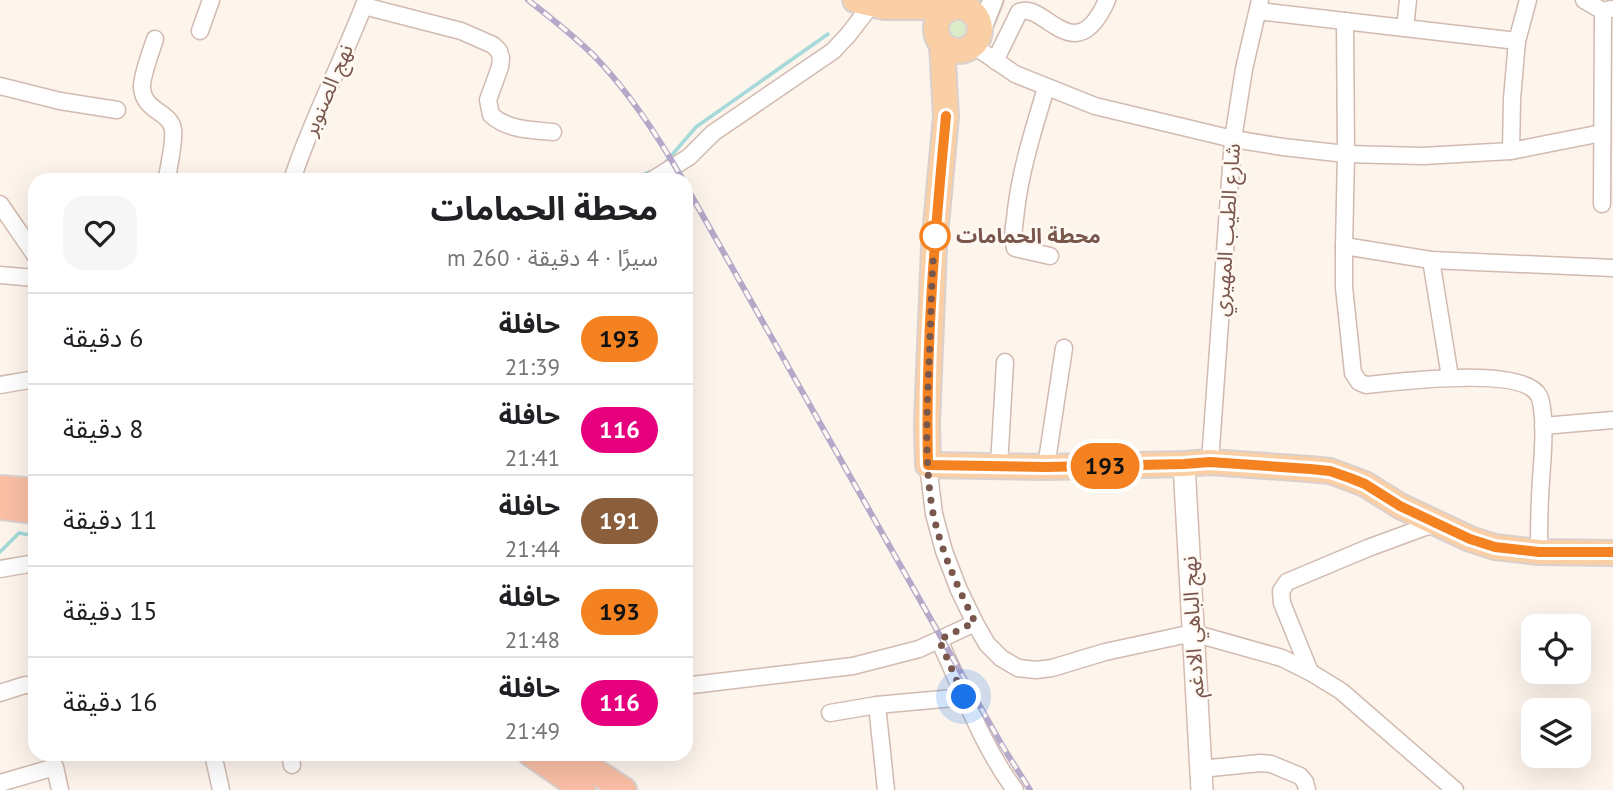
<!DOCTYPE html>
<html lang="ar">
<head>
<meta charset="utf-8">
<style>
  :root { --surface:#fff; --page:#f6f6f6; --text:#202124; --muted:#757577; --line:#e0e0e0 }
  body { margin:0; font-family:"PT Sans","Noto Sans Arabic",sans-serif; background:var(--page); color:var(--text); direction:rtl; height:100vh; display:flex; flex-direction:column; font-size:26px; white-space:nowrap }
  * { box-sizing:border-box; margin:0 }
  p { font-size:23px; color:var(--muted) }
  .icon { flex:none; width:38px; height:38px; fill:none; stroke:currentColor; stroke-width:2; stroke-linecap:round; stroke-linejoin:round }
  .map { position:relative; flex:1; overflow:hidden; direction:ltr }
  .panel { position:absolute; left:28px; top:173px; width:665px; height:588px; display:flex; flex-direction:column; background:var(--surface); border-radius:21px; box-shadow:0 7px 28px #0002; direction:rtl }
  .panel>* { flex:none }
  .badge { padding:0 14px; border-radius:23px; font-size:24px; line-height:46px }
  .fabs { position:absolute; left:1521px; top:614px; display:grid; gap:14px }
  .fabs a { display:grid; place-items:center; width:70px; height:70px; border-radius:14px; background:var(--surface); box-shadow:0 7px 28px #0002; font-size:35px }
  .you { position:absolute; width:35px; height:35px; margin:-18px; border:5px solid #fff; border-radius:50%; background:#1a73e8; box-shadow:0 0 0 10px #1a73e833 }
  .map>.badge { position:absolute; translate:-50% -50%; box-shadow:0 0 0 4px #fff }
  .round { display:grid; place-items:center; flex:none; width:74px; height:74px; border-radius:21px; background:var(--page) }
  .summary { display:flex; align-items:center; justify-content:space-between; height:119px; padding:0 35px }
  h1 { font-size:33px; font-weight:700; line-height:52px }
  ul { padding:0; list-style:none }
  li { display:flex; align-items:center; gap:21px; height:91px; padding:0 35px; border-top:2px solid var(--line) }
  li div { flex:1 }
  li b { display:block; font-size:26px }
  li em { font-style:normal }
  li .badge { min-width:77px; font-weight:700; text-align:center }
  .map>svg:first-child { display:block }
  .green { fill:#dcecc9 }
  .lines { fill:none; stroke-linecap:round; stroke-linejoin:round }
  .stream { stroke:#a5d9da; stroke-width:3.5 }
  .minor-casing { stroke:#d1bab0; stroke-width:19 }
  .tertiary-casing { stroke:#d1bab0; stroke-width:23 }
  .secondary-casing { stroke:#d6bcb0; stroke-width:24 }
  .primary-casing { stroke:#dad0cd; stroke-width:28 }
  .trunk-casing { stroke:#dad0cd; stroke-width:28 }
  .minor { stroke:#fff; stroke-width:16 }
  .tertiary { stroke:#fff; stroke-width:19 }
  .secondary { stroke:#fff; stroke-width:21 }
  .primary { stroke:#fbcfa5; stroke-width:24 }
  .trunk { stroke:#f9bea4; stroke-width:24 }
  .rail-casing { stroke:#b5a8c9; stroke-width:6 }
  .rail { stroke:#fff9f3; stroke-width:3.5; stroke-dasharray:10; stroke-linecap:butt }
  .line-casing { stroke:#fff; stroke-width:16 }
  .line { stroke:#f58220; stroke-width:10 }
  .walk { stroke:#7a574d; stroke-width:7; stroke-dasharray:0 12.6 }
  .stop-dot { fill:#fff; stroke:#f58220; stroke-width:3.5 }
  .labels { text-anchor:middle; stroke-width:5; stroke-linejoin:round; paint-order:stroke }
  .street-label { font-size:21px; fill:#7a574d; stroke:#fff9f3 }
  .stop-label { font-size:21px; font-weight:bold; fill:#7a574d; stroke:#fff9f3; text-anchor:start }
</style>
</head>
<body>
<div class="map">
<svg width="1613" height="790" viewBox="0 0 1613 790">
  <rect width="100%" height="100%" fill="#fdf4ec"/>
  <!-- green -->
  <circle class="green" cx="960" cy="28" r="14"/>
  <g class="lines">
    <!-- stream -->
    <g class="stream">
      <path d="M665,163L696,127L828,34"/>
      <path d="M629,180L650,172"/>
      <path d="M0,552L19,533L35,536"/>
    </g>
    <defs>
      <g id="minor">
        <path d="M1584,0L1603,11L1611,9"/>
        <path d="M364,6L461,31L493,45L499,51L501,58L500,67L488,100L491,115C508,130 531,130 553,132"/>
        <path d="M1258,11L1517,41"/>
        <path d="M1345,21L1346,154L1344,246V287L1353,373L1359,382L1366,385C1397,382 1523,365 1539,396C1542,402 1542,410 1543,417C1545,445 1541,470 1540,498C1539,516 1539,534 1539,552"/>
        <path d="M1405,28L1408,0"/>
        <path d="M200,31L211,0"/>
        <path d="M155,39C151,52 142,74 142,87C143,112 171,111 173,130C175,141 168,168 167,180"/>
        <path d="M974,46L1015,74L1095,106L1233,139L1283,147L1346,154L1423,156L1511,151L1602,133"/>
        <path d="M995,61L1019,12C1044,0 1075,73 1107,0"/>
        <path d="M0,86L60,101L117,110"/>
        <path d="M1046,88C1034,128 1021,168 1016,210C1015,223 1011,236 1015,248L1050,256"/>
        <path d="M1511,151L1512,99L1517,41L1528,0"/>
        <path d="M292,180C312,118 343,61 366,0"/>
        <path d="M652,180L689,157L713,133L833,51L848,35L872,4"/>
        <path d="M0,204L35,255"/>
        <path d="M1602,204L1603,11"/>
        <path d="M1344,246L1431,260L1613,268"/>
        <path d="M1431,260L1450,377"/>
        <path d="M0,275L35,278"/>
        <path d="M0,385L35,379"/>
        <path d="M1543,426L1613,420"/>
        <path d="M1210,462L1233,139L1244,69L1260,0"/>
        <path d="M928,465L934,514L944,551L959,590L975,623L987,644L1001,658L1018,668L1036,670L1052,668L1105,652L1193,633L1282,658L1310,672L1341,691L1455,790"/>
        <path d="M999,466L1005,362"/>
        <path d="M1046,467L1064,348"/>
        <path d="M0,569L35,563"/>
        <path d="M939,640C963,691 981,744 1015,790"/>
        <path d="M1310,672L1282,603L1281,591L1287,582L1368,548L1436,523"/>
        <path d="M692,685L853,666L919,649L975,623"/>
        <path d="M0,693L25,685H35"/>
        <path d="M877,705L886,790"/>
        <path d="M830,713L877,705L964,697"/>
        <path d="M213,754L221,790"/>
        <path d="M290,754L292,765"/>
        <path d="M1201,769L1260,763L1271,764L1300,776L1305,782L1307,790"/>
        <path d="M0,783L55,767L60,790"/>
      </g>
      <path id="tertiary" d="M981,30L993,0"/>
      <path id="secondary" d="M1184,464L1202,790"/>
      <g id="primary">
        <path d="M855,0L885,7H952"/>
        <circle cx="958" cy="29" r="22"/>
        <path d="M942,45L946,116L934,247L927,423L928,465L1046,467L1184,464L1210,462L1309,469L1330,471L1365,484L1400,506L1470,539L1495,547L1539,552L1613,553"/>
      </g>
      <g id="trunk">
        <path d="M0,488L35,491"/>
        <path d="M0,507L35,511"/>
        <path d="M531,754L583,790"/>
        <path d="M569,754L624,790"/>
      </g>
    </defs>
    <!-- minor casing -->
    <use href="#minor" class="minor-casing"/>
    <!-- tertiary casing -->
    <use href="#tertiary" class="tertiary-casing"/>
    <!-- secondary casing -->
    <use href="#secondary" class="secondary-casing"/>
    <!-- primary casing -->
    <use href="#primary" class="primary-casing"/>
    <!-- trunk casing -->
    <use href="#trunk" class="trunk-casing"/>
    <!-- minor -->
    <use href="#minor" class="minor"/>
    <!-- tertiary -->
    <use href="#tertiary" class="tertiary"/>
    <!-- secondary -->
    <use href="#secondary" class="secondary"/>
    <!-- primary -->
    <use href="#primary" class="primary"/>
    <!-- trunk -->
    <use href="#trunk" class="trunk"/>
    <defs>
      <g id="rail">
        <path d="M528,0C552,19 577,38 598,60C632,96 659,138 683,180"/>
        <path d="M686,186L1003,747L1030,790"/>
      </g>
    </defs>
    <!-- rail casing -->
    <use href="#rail" class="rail-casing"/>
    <!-- rail -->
    <use href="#rail" class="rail"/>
  </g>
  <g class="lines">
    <defs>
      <path id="line" d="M946,116C935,232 925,348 928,465L1046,467L1184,464L1210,462L1310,469L1330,471L1350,478L1365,484L1400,506L1470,539L1495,547L1539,552H1613"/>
    </defs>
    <!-- line casing -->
    <use href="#line" class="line-casing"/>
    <!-- line -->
    <use href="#line" class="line"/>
    <!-- walk -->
    <path class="walk" d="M935,236C931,278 931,321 929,364C927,413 924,464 933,513C941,551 958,588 975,622L939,640L964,697"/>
  </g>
  <!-- markers -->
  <circle class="stop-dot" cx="935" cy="236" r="14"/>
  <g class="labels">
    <!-- street labels -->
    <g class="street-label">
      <text transform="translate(328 90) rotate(-67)" y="7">نهج الصنوبر</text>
      <text transform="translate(1227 230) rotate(-86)" y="7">شارع الطيب المهيري</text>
      <text transform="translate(1193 627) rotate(-93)" y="7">نهج الباهي الادغم</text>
    </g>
    <!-- stop labels -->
    <g class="stop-label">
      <text x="956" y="243">محطة الحمامات</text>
    </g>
  </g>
</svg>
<div class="fabs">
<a><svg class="icon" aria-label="locate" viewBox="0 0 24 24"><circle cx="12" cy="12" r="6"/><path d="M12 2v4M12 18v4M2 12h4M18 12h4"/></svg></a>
<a><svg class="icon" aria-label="layers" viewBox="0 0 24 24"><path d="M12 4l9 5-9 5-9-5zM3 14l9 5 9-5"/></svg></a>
</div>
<div class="you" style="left:964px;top:697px"></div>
<b class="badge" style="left:1105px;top:466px;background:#f58220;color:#111">193</b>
<section class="panel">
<div class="summary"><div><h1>محطة الحمامات</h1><p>سيرًا · 4 دقيقة · 260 m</p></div><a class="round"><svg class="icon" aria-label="heart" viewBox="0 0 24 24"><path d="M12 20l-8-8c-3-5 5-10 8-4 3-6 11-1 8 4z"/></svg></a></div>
<ul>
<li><span class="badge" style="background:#f58220;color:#111">193</span><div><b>حافلة</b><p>21:39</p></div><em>6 دقيقة</em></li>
<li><span class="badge" style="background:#e6007e;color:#fff">116</span><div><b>حافلة</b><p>21:41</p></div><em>8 دقيقة</em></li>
<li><span class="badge" style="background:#8b5e3c;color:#fff">191</span><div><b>حافلة</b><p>21:44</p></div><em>11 دقيقة</em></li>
<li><span class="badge" style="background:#f58220;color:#111">193</span><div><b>حافلة</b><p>21:48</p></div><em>15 دقيقة</em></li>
<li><span class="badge" style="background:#e6007e;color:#fff">116</span><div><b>حافلة</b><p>21:49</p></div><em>16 دقيقة</em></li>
</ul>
</section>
</div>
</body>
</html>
